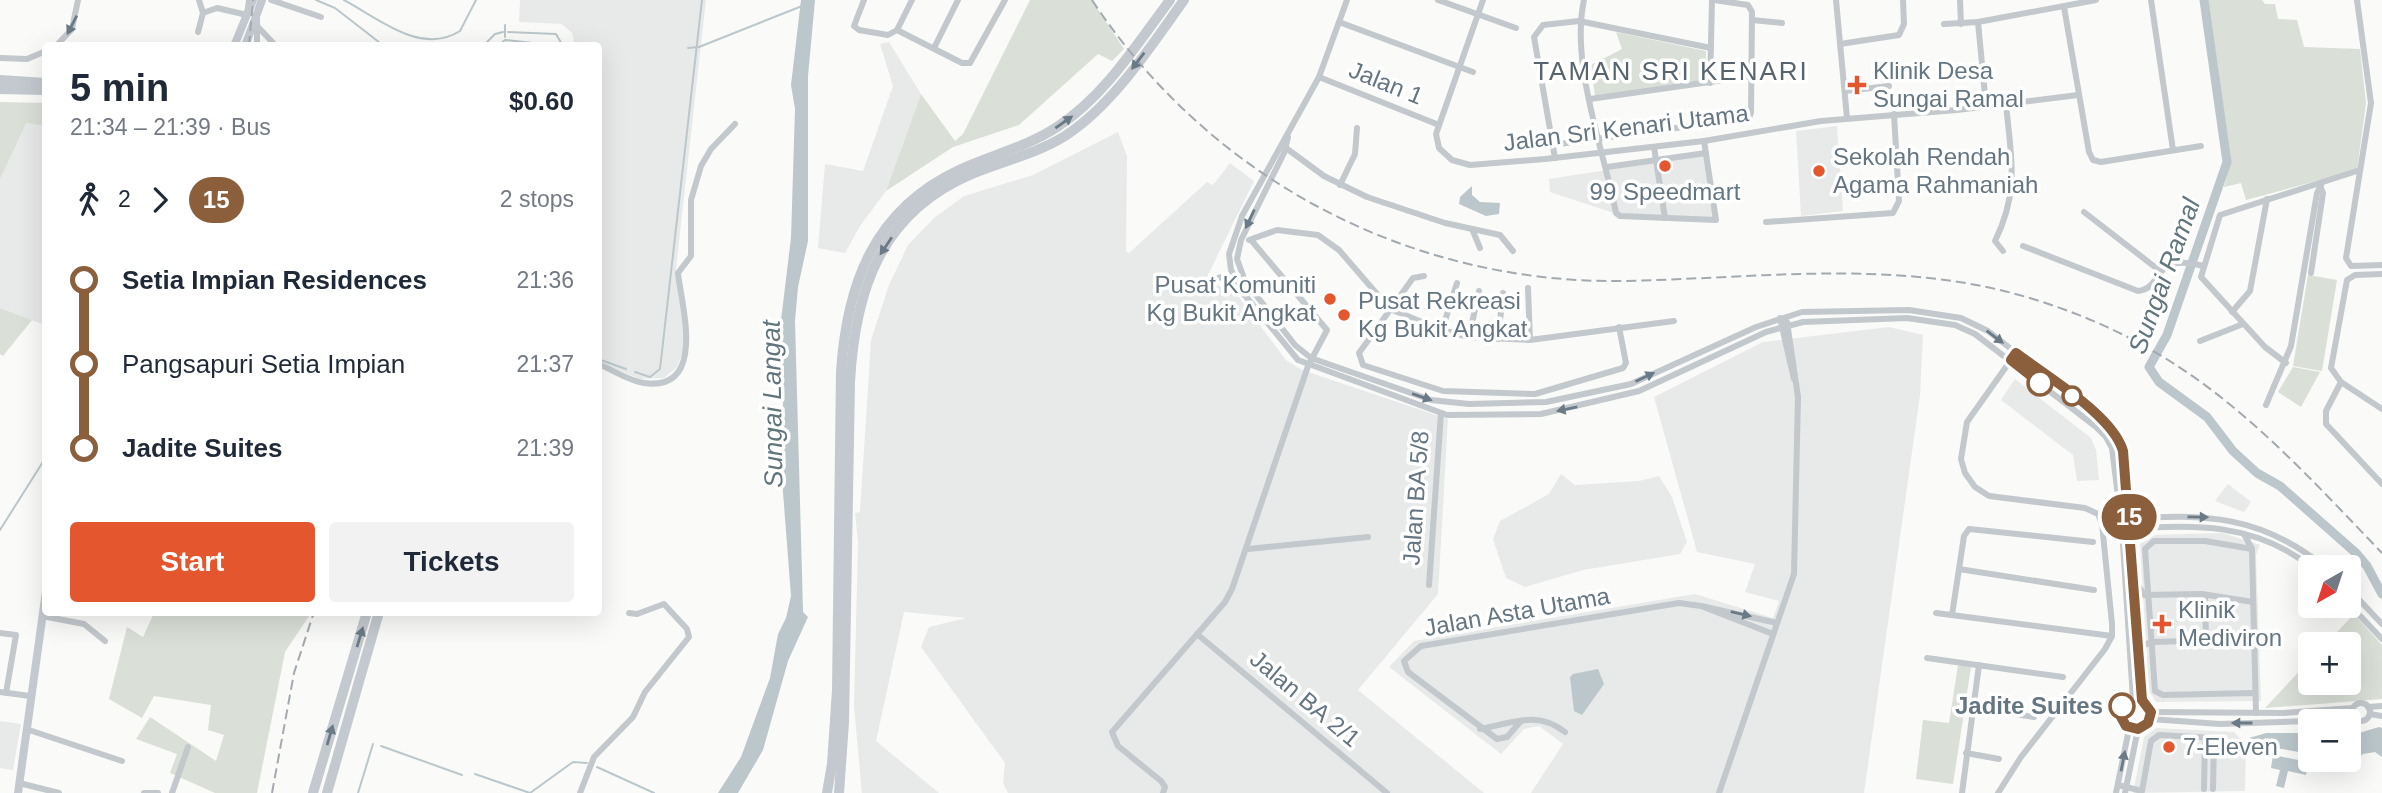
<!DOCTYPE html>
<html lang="en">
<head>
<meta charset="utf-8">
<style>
  :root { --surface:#fff; --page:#f2f2f3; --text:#1f2937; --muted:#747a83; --accent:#e4572e }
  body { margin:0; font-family:Arial,sans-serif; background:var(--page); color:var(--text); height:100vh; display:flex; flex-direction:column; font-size:26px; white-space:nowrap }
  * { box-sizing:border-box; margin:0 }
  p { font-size:23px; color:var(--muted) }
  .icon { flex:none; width:38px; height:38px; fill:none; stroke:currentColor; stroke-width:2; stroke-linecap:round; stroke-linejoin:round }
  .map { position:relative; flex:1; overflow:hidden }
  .sheet { position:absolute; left:42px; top:42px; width:560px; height:574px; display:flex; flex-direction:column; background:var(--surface); border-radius:7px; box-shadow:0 7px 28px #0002 }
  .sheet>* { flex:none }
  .badge { padding:0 14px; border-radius:23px; font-size:24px; line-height:46px }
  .needle { width:46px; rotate:219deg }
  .buttons { position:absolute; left:2298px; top:555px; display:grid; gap:14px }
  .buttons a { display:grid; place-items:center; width:63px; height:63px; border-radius:7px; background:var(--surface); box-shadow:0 7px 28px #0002; font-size:35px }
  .map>.badge { position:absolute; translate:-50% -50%; box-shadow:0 0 0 4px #fff }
  .legs { display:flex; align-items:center; gap:10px; height:77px; padding:0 28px; font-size:23px }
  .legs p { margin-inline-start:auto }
  .head { display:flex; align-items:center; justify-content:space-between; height:119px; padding:0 28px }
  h1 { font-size:38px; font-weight:700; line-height:52px }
  .button { display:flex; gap:14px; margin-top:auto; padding:14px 28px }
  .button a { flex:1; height:80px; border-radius:7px; background:var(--accent); color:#fff; font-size:28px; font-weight:700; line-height:80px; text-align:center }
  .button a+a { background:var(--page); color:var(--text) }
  ul { padding:0 28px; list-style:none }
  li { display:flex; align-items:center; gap:24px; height:84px; font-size:26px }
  li i { display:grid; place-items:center; width:10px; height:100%; margin:0 9px; background:currentColor }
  li i::after { content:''; width:18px; height:18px; margin:-9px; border:5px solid; border-radius:50%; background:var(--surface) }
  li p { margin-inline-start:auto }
  li:first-child i { background:linear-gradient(#0000 50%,currentColor 0) }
  li:last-child i { background:linear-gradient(currentColor 50%,#0000 0) }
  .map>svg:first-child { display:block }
  .built { fill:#e8e9e9 }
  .green { fill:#dadfd7 }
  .water { fill:#bbc7cb }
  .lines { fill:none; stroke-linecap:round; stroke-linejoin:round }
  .stream { stroke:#bbc7cb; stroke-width:2 }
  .river { stroke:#bbc7cb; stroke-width:9 }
  .minor { stroke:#c3c8cc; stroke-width:6 }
  .major { stroke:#c3c9ce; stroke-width:8 }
  .highway { stroke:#c3c9ce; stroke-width:10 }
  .rail { stroke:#a2aab0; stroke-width:2; stroke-dasharray:10 5; stroke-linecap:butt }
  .oneway { fill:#6a7a87 }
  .line-1-casing { stroke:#fff; stroke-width:16 }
  .line-1 { stroke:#8b5e3c; stroke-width:10 }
  .poi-dot { fill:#e4572e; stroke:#fff; stroke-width:2.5 }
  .stop-1-dot { fill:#fff; stroke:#8b5e3c; stroke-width:3.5 }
  .labels { text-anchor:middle; stroke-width:7; stroke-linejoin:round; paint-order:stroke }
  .poi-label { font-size:24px; fill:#657683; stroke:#fff; text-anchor:start }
  .street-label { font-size:24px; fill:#657683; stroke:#fff }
  .stop-label { font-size:24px; font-weight:bold; fill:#657683; stroke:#fff; text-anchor:end }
  .neighbourhood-label { font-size:26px; letter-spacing:2px; fill:#57646e; stroke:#fff }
  .water-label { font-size:26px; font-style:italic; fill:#60757c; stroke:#fff }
</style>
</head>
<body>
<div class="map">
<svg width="2382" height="793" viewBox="0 0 2382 793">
  <rect width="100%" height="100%" fill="#fafaf8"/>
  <!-- built -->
  <g class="built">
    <path d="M520,0H706L676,269L686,336L684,350L677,367L664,378L639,379L599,361L598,235L602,196L598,164V46L575,45L572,33L562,24L519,22Z"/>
    <path d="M889,42L921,94L886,191L860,226L845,253L818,248L825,164L863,171L893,86L880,44Z"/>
    <path d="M0,103L26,123L45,126V325L0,308Z"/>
    <path d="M1837,126L1843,211L1801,216L1796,131Z"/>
    <path d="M1118,132L1127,156L1126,251L1129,253L1207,182L1213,185L1230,163L1254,181L1206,279L1238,296L1286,360L1302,370L1448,419L1438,594L1358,690L1484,793H1008L1003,783L1005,763L921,647L929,627L966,618L904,612L876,741L939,793H862L854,707L858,542L855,513L860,512L871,340L889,285L908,245L934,218L964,196L1033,175Z"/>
    <path d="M1704,155L1714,218L1620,215L1550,192L1549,179Z"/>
    <path d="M1889,327L1923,335L1920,395L1864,793H1531L1563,744L1539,726L1524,729L1501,754L1389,667L1414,641L1695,594L1773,618L1779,601L1745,592L1755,564L1697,552L1654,397L1763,342Z"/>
    <path d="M2015,379L2091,438L2096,450L2099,480L2077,481L2073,455L2001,400Z"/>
    <path d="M1561,474L1575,485L1639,481L1659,476L1672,497L1687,542L1680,554L1583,570L1525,587L1506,578L1493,539L1500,521L1549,494Z"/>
    <path d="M2228,484L2251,502L2244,512L2215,501Z"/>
    <path d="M2223,533L2260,545L2256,555L2261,701L2156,702L2149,691L2140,544L2149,535Z"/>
    <path d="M0,721L21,724L13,770L0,768Z"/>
    <path d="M2156,728L2234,732L2246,744L2245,791L2133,793L2144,737Z"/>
  </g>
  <!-- green -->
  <g class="green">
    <path d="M1030,0H1092L1124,49L1112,61L1098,54L1019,125L953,147L886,191L921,94L955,141L963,134Z"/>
    <path d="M2208,0H2262L2265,4H2275L2278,19L2297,20L2304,47L2360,49L2366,103L2357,170L2246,200L2241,183L2224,187L2231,160Z"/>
    <path d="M1616,32L1706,51V81L1595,96L1591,65L1622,49Z"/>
    <path d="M0,102L46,103L45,126L26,123L0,179Z"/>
    <path d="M2308,275L2337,280L2322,371L2293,366Z"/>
    <path d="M0,308L32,320L3,356L0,354Z"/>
    <path d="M2293,367L2320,372L2301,407L2278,392Z"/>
    <path d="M154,613H311L285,652L257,793H215L170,773L177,754L136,739L150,717L216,761L224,735L208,730L211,705L154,696L142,718L109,699L127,627L143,637Z"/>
    <path d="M2354,614L2382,645V699L2265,708L2310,660V682H2348V644H2326Z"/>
    <path d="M1958,665L1971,667L1953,784L1916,779L1923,720L1949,723Z"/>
  </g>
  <!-- water -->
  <g class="water">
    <path d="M801,0H815L808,76V241L798,287L795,321L802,574L803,612L808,617L788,661L763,750L738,793H718L741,757L770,678L778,634L786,618L791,596L779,440L783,407L781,320L791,238L795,109L791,85Z"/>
    <path d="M1472,186V195L1480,202L1500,203L1499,214L1486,216L1459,204L1460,197Z"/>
    <path d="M1598,669L1604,684L1582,715L1574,711L1570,677L1573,674Z"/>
    <path d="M2379,727L2382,728V757L2375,752L2363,754L2356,760H2344H2348L2349,729L2359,733Z"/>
    <path d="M2266,733H2310V754L2260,745L2249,738Z"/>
    <path d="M2273,755L2308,762L2306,775L2288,771L2284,788L2276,786L2280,770L2271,768Z"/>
  </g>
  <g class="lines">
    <!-- stream -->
    <g class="stream">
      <path d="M316,0L335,8L384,46"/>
      <path d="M344,0C378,18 421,56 460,31L476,0"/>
      <path d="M505,25V37"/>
      <path d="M508,32L556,34L563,46"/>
      <path d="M483,46L495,34L503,32"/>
      <path d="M498,46L505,40L560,46"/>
      <path d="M688,48L699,47L802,6"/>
      <path d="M598,359L626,369"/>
      <path d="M635,372L650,377L660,369L702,0"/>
      <path d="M0,530L46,457"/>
      <path d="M381,746L462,775"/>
      <path d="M597,767L654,793"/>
      <path d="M475,774L530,793L573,762L587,763"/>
      <path d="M358,793L373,744"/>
    </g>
    <!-- river -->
    <path class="river" d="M2204,0L2227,162L2167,335L2149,367L2159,382L2207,417L2233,451L2257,473L2280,486L2356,553L2367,566L2382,594"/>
    <!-- minor -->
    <g class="minor">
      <path d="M199,0L203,13"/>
      <path d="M271,0L321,17"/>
      <path d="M864,0L854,26L859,30L888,35L897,30L912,0"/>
      <path d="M1347,0L1319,77L1242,216L1229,254L1231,270L1243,293L1298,360L1447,415L1541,414L1639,391L1766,332L1803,322L1907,318L1955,325L1975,334L2095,426L2106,437L2112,448L2122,529L2133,699"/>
      <path d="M1438,0L1516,28"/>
      <path d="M1483,0L1436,134L1439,148L1452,160L1470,165L1545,159L1704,141L1821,121L1957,110L2078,95"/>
      <path d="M1584,0C1570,63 1604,151 1616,213L1620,216L1716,220L1704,141"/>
      <path d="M1836,0L1847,118"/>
      <path d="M1960,0L1961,24"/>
      <path d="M2151,0L2173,150"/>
      <path d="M2357,0L2371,103L2346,258L2351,266L2382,265"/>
      <path d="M2064,7L2089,152L2093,160L2101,162L2201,146"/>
      <path d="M257,19V46"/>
      <path d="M1752,20L1782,23"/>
      <path d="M1339,22L1473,72"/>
      <path d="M1978,22L1986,106"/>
      <path d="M1944,24L1978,22L2096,0"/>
      <path d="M258,27L276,46"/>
      <path d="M897,30L962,63H970L1005,0"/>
      <path d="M198,32L203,13L217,8L247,15L249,0"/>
      <path d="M1840,44L1899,35L1904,24L1903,0"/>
      <path d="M56,46L72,29L78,0"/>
      <path d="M934,48L958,0"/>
      <path d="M0,58L27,59L46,51"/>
      <path d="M1319,77L1439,125"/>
      <path d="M1710,83L1712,0"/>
      <path d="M1845,91L1889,86"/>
      <path d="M1590,99L1752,76"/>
      <path d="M1288,137L1284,153L1241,240L1237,259L1245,281L1295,345L1311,358L1431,400L1469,404L1546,402L1631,384L1756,327L1802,312L1909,310L1961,318L1988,331L2100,418L2121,443L2130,519L2142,700"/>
      <path d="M1552,145L1749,118L1751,113L1752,12L1748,5L1714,0"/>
      <path d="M1654,147L1665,218"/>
      <path d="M1286,148L1324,176L1367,197L1445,223L1500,235L1513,251"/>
      <path d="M1555,158L1534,37L1543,25L1579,21L1711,48"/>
      <path d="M1607,167L1706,153"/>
      <path d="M1340,185L1355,154L1357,128"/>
      <path d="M2084,212L2160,271"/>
      <path d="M1766,222L1893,213L1899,201L1894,114"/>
      <path d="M1472,229L1480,248"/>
      <path d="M1249,240L1277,230L1318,235L1339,250L1390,309L1442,330L1469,337L1530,340L1674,321"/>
      <path d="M2023,246L2138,291C2165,288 2150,252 2203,266"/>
      <path d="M2003,251L1995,241C2020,190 2011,158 2006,104"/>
      <path d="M2311,273L2323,193L2321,188"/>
      <path d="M2382,274L2355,275L2347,280L2331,368L2341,382L2382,409"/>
      <path d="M1424,276L1413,278L1359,353L1363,365L1443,391L1535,394L1623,368L1626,363L1619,327"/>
      <path d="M1212,280L1221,277L1239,291"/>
      <path d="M1528,288L1530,340"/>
      <path d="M2232,312L2250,291L2267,199"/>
      <path d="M1780,318L1794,379"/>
      <path d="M1442,330L1457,283"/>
      <path d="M1469,337L1479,291"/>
      <path d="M1498,339L1503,293"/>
      <path d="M2200,341L2243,324"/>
      <path d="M2286,363L2265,347L2201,277L2220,215L2360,170"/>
      <path d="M598,364C614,370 628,381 644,383C708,392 681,304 678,273L691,256V200L701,166L711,149L735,124"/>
      <path d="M2341,382L2326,411V424L2382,484"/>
      <path d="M2266,405L2291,346L2317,193L2322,183"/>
      <path d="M2127,519C2206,513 2262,516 2325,567"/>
      <path d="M2127,529C2194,524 2256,523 2311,567"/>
      <path d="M2244,534L2252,549L2256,713"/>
      <path d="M1248,549L1368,537"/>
      <path d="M2252,549L2205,541H2154L2145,549L2155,691L2163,695L2254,693"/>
      <path d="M1959,569L2094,590"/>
      <path d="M2136,582L2144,595L2202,594L2253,602"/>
      <path d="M1429,585L1441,413"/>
      <path d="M2348,588L2382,624"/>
      <path d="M2205,595L2206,641"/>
      <path d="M2348,603L2382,639"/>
      <path d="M1936,613L2112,636"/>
      <path d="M1952,615L1964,536L1969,529L2093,542"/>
      <path d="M42,616L84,624L105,641"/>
      <path d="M0,633L16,635L6,693"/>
      <path d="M1197,634L1387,793"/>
      <path d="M1773,634L1701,606L1777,623"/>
      <path d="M2139,646L2153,642L2253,639"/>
      <path d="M1927,658L2063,677"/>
      <path d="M0,692L30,696"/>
      <circle cx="2135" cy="714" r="15"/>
      <circle cx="2361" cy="712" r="9"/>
      <path d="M1971,707L2034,717"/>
      <path d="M2368,707L2382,706"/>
      <path d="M2151,712L2283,713L2353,708"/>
      <path d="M2370,714L2382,716"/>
      <path d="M2150,719L2220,724L2310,721"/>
      <path d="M1521,721L1507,737L1497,739L1408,672L1404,661L1421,646L1679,603L1701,606"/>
      <path d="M2314,721L2355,718"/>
      <path d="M26,729L122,761"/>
      <path d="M1480,729C1512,723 1538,710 1565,732"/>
      <path d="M1966,753L1999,759"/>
      <path d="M19,783L59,793"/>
      <path d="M2118,785L2142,791L2151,741L2159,735L2214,738L2213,789"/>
      <path d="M2204,789L2205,738"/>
      <path d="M144,793H158"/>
      <path d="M172,793L188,747"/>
      <path d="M580,793L594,757L633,717L645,692L689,637L687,629L664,604L637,614L629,613"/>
      <path d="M1163,793L1165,787L1161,781L1118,746L1112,732L1225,602L1232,589L1308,366L1327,330L1251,240"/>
      <path d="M1719,793L1794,574L1798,397L1787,322"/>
      <path d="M1962,793L1979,665"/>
      <path d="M1998,793L2021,757L2105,649L2112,636V624L2102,524L2098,514L2085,508L1989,496L1975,487L1965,473L1961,459L1967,422L2013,357"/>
      <path d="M2116,793L2129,729"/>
      <path d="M2125,793L2138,729"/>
    </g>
    <!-- major -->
    <g class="major">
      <path d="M234,46L253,0"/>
      <path d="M245,46L262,0"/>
      <path d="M18,793L46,591"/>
    </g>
    <!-- highway -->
    <g class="highway">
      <path d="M0,80L46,83"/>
      <path d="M0,89L46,90"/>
      <path d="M313,793L367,612"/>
      <path d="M327,793L379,612"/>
      <path d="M827,793L832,764L837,690L841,371C847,283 874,210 959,170C991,155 1027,147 1057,127C1104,97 1137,44 1170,0"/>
      <path d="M839,793L844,722L850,382C855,291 880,213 972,174C1003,161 1036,154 1065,136C1114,104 1150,47 1184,0"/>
    </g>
    <!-- rail -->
    <g class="rail">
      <path d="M1092,0C1211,180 1411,285 1627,281C1762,278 1901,258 2033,299C2192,348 2271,437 2382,553"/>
      <path d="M249,46L253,0"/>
      <path d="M272,793L294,673L314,612"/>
    </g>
  </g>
  <!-- one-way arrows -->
  <defs><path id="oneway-solid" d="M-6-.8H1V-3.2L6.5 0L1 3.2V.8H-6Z" transform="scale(1.75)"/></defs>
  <g class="oneway">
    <use href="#oneway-solid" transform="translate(72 25) rotate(117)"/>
    <use href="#oneway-solid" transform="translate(1138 61) rotate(127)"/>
    <use href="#oneway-solid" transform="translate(1064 122) rotate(-35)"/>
    <use href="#oneway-solid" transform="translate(1250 219) rotate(115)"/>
    <use href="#oneway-solid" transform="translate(886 246) rotate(124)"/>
    <use href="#oneway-solid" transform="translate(1995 337) rotate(37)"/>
    <use href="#oneway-solid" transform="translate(1645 377) rotate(-25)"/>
    <use href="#oneway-solid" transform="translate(1422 397) rotate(19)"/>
    <use href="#oneway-solid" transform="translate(1567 409) rotate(169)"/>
    <use href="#oneway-solid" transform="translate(2198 517) rotate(1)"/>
    <use href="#oneway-solid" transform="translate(1741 614) rotate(13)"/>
    <use href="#oneway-solid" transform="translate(360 637) rotate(-73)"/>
    <use href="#oneway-solid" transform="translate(2242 723) rotate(180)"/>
    <use href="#oneway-solid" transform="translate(330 735) rotate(-74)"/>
    <use href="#oneway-solid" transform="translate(2123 761) rotate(-79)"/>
  </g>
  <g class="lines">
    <defs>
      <path id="line-1" d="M2040,383L2011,360L2016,353C2046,376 2113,415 2123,451L2142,700L2151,712L2148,723L2138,729L2126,726L2120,715L2122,706"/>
    </defs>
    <!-- line-1 casing -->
    <use href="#line-1" class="line-1-casing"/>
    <!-- line-1 -->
    <use href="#line-1" class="line-1"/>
  </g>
  <!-- markers -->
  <g class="poi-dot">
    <path d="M1853.5 74.5h7v7h7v7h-7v7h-7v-7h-7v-7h7z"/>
    <circle cx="1665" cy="166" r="7"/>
    <circle cx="1819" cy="171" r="7"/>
    <circle cx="1330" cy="299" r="7"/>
    <circle cx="1344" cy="315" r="7"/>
    <path d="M2158.5 613.5h7v7h7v7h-7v7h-7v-7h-7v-7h7z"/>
    <circle cx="2169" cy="747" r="7"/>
  </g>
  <g class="stop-1-dot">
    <circle cx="2040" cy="383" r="12"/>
    <circle cx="2072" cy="396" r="9"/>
    <circle cx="2122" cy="706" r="12"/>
  </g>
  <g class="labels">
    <!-- poi labels -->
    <g class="poi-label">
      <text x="1873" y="79">Klinik Desa<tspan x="1873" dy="28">Sungai Ramal</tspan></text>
      <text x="1833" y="165">Sekolah Rendah<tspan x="1833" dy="28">Agama Rahmaniah</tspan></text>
      <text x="1665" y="200" text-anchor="middle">99 Speedmart</text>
      <text x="1316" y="293" text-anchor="end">Pusat Komuniti<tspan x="1316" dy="28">Kg Bukit Angkat</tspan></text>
      <text x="1358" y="309">Pusat Rekreasi<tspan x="1358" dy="28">Kg Bukit Angkat</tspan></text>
      <text x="2178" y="618">Klinik<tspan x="2178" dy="28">Mediviron</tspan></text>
      <text x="2183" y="755">7-Eleven</text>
    </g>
    <!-- street labels -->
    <g class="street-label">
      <text transform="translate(1386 83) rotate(22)" y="8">Jalan 1</text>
      <text transform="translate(1626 128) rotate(-7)" y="8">Jalan Sri Kenari Utama</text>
      <text transform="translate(1416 498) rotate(-86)" y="8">Jalan BA 5/8</text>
      <text transform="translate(1517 612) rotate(-10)" y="8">Jalan Asta Utama</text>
      <text transform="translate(1305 699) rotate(40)" y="8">Jalan BA 2/1</text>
    </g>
    <!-- stop labels -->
    <g class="stop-label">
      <text x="2103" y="714">Jadite Suites</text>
    </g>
    <!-- neighbourhood labels -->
    <g class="neighbourhood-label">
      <text x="1671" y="80">TAMAN SRI KENARI</text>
    </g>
    <!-- water labels -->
    <g class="water-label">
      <text transform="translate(2164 276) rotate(-70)" y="9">Sungai Ramal</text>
      <text transform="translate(772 404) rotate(-91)" y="9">Sungai Langat</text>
    </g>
  </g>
</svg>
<div class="buttons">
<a><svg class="needle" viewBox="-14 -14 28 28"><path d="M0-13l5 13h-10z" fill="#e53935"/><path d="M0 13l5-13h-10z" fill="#747a83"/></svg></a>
<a>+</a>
<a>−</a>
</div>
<b class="badge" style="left:2129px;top:517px;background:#8b5e3c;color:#fff">15</b>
<section class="sheet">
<div class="head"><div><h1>5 min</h1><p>21:34 – 21:39 · Bus</p></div><b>$0.60</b></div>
<div class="legs"><svg class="icon" aria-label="walk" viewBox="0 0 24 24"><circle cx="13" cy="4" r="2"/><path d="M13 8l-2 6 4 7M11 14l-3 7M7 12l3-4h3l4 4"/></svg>2<svg class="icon" aria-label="forward" viewBox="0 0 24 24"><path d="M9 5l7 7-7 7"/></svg><b class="badge" style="background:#8b5e3c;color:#fff">15</b><p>2 stops</p></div>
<ul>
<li><i style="color:#8b5e3c"></i><b>Setia Impian Residences</b><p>21:36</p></li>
<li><i style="color:#8b5e3c"></i><span>Pangsapuri Setia Impian</span><p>21:37</p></li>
<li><i style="color:#8b5e3c"></i><b>Jadite Suites</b><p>21:39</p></li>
</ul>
<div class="button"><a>Start</a><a>Tickets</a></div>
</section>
</div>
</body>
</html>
